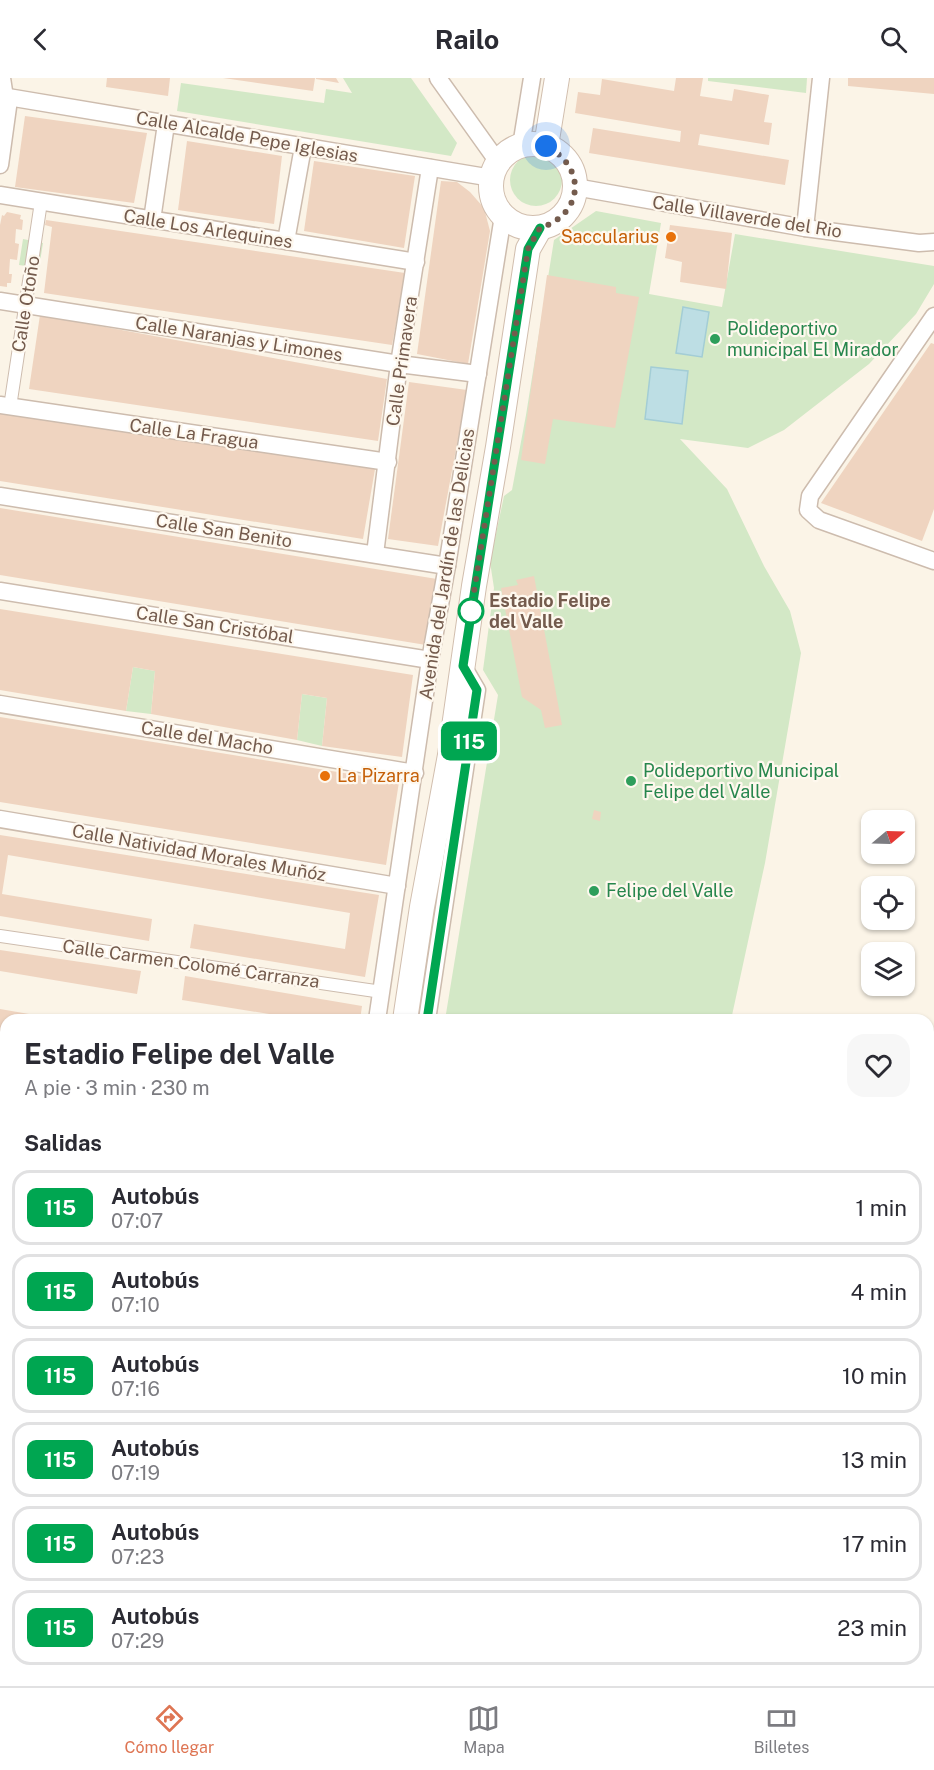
<!DOCTYPE html>
<html lang="es">
<head>
<meta charset="utf-8">
<style>
  :root { --surface:#fff; --page:#f7f7f7; --text:#2b2b33; --muted:#7c7c81; --line:#e1e1e2; --accent:#de7553 }
  body { margin:0; font-family:"Public Sans",sans-serif; background:var(--page); color:var(--text); height:100vh; display:flex; flex-direction:column; font-size:22px; white-space:nowrap }
  * { box-sizing:border-box; margin:0 }
  p { font-size:20px; color:var(--muted) }
  .icon { flex:none; width:33px; height:33px; fill:none; stroke:currentColor; stroke-width:2; stroke-linecap:round; stroke-linejoin:round }
  .map { position:relative; flex:1; overflow:hidden }
  .details { position:absolute; left:0px; top:936px; width:934px; height:672px; display:flex; flex-direction:column; background:var(--surface); border-radius:18px 18px 0 0; box-shadow:0 2px 4px #0004 }
  .details>* { flex:none }
  .badge { padding:0 12px; border-radius:9px; font-size:21px; line-height:39px }
  .needle { width:39px; rotate:71deg }
  .controls { position:absolute; left:861px; top:732px; display:grid; gap:12px }
  .controls a { display:grid; place-items:center; width:54px; height:54px; border-radius:12px; background:var(--surface); box-shadow:0 2px 4px #0004; font-size:30px }
  .you { position:absolute; width:30px; height:30px; margin:-15px; border:4px solid #fff; border-radius:50%; background:#1a73e8; box-shadow:0 0 0 9px #1a73e833 }
  .map>.badge { position:absolute; translate:-50% -50%; box-shadow:0 0 0 3px #fff }
  h2 { padding:0 24px; font-size:22px; line-height:54px }
  .round { display:grid; place-items:center; flex:none; width:63px; height:63px; border-radius:18px; background:var(--page) }
  .overview { display:flex; align-items:center; justify-content:space-between; height:102px; padding:0 24px }
  h1 { font-size:28px; font-weight:700; line-height:45px }
  ul { padding:0; list-style:none }
  li { display:flex; align-items:center; gap:18px; height:75px; margin:0 12px 9px; padding:0 12px; border:3px solid var(--line); border-radius:18px }
  li div { flex:1 }
  li b { display:block; font-size:22px }
  li em { font-style:normal }
  li .badge { min-width:66px; font-weight:700; text-align:center }
  header { display:flex; justify-content:space-between; align-items:center; height:78px; padding:0 24px; background:var(--surface); font-size:27px; font-weight:700 }
  .tabs { display:flex; justify-content:space-around; align-items:center; height:84px; border-top:2px solid var(--line); background:var(--surface); font-size:16px; color:var(--muted) }
  .tabs a { display:grid; justify-items:center; gap:3px }
  .tabs .selected { color:var(--accent) }
  .map>svg:first-child { display:block }
  .green { fill:#d3e8c6 }
  .water { fill:#bddee4; stroke:#a3cdd5; stroke-width:1.5 }
  .building { fill:#efd4c0 }
  .lines { fill:none; stroke-linecap:round; stroke-linejoin:round }
  .pedestrian-casing { stroke:#cdbcae; stroke-width:14 }
  .minor-casing { stroke:#cdbcae; stroke-width:19 }
  .tertiary-casing { stroke:#cdbcae; stroke-width:23 }
  .secondary-casing { stroke:#d1beae; stroke-width:26 }
  .pedestrian { stroke:#fff; stroke-width:12 }
  .minor { stroke:#fff; stroke-width:16 }
  .tertiary { stroke:#fff; stroke-width:21 }
  .secondary { stroke:#fff; stroke-width:24 }
  .line-casing { stroke:#fff; stroke-width:14 }
  .line { stroke:#00a651; stroke-width:9 }
  .walk { stroke:#745b4d; stroke-width:6; stroke-dasharray:0 10.8 }
  .food-dot { fill:#e8710a; stroke:#fef8ee; stroke-width:2 }
  .leisure-dot { fill:#2e9e5b; stroke:#fef8ee; stroke-width:2 }
  .stop-dot { fill:#fff; stroke:#00a651; stroke-width:3 }
  .labels { text-anchor:middle; stroke-width:4.5; stroke-linejoin:round; paint-order:stroke }
  .street-label { font-size:18px; fill:#745b4d; stroke:#fef8ee }
  .food-label { font-size:18px; fill:#c56008; stroke:#fef8ee; text-anchor:end }
  .leisure-label { font-size:18px; fill:#27864d; stroke:#fef8ee; text-anchor:start }
  .stop-label { font-size:18px; font-weight:bold; fill:#745b4d; stroke:#fef8ee; text-anchor:start }
</style>
</head>
<body>
<header><svg class="icon" aria-label="back" viewBox="0 0 24 24"><path d="M15 5l-7 7 7 7"/></svg>Railo<svg class="icon" aria-label="search" viewBox="0 0 24 24"><circle cx="10" cy="10" r="6"/><path d="M15 15l6 6"/></svg></header>
<div class="map">
<svg width="934" height="1608" viewBox="0 0 934 1608">
  <rect width="100%" height="100%" fill="#fbf4e7"/>
  <!-- green -->
  <g class="green">
    <path d="M343,0H411L457,65L451,78L177,33L181,5L324,25L326,11L352,15Z"/>
    <path d="M708,0H807L806,15L708,3Z"/>
    <circle cx="536" cy="102" r="26"/>
    <path d="M596,133L661,145L649,216L722,229L735,156L934,188V206L916,236L869,286L784,352L748,370L680,361L727,411L764,488L790,533L801,575L765,785L731,942H445L498,617L483,592L494,510L490,484L504,418L512,412L526,337L554,162Z"/>
    <path d="M23,161L43,165L39,190L19,187Z"/>
    <path d="M133,589L155,593L151,636L126,633Z"/>
    <path d="M302,616L327,620L322,668L297,662Z"/>
  </g>
  <!-- water -->
  <g class="water">
    <path d="M683,229L709,234L702,279L676,275Z"/>
    <path d="M651,289L688,293L682,346L645,341Z"/>
  </g>
  <!-- building -->
  <g class="building">
    <path d="M107,0H170L168,18L106,9Z"/>
    <path d="M223,0H315L313,13Z"/>
    <path d="M316,0H336L339,5L316,1Z"/>
    <path d="M676,0H703L700,18L732,23L734,11L769,17L764,44L772,45L769,67L700,56L698,67L789,82L785,107L589,75L593,50L680,64L681,53L575,35L578,14L600,17L602,1L674,13Z"/>
    <path d="M848,0H934V16L848,8Z"/>
    <path d="M25,38L147,55L134,125L15,109Z"/>
    <path d="M187,63L282,78L274,146L178,132Z"/>
    <path d="M314,83L415,98L404,170L304,153Z"/>
    <path d="M441,103L457,104L470,114L484,130L490,153L468,286L417,276Z"/>
    <path d="M7,134L21,137L20,141L23,142L22,152L16,151L15,165L19,166L17,182L10,181L9,196H12L11,205H7V209L0,208V147L2,137L4,138Z"/>
    <path d="M46,142L405,195L392,267L44,215L52,149L45,147Z"/>
    <path d="M670,147L732,155L726,211L680,204L682,184L665,180Z"/>
    <path d="M547,197L616,209V215L639,219L615,350L553,341L545,386L521,382Z"/>
    <path d="M40,237L387,301L378,363L29,311Z"/>
    <path d="M931,265L934,266V431L922,463L821,425Z"/>
    <path d="M409,304L467,312L438,468L388,461Z"/>
    <path d="M0,332L375,391L363,461L0,403Z"/>
    <path d="M0,430L437,501L426,567L0,497Z"/>
    <path d="M534,498L562,647L545,650L541,632L522,619L501,510L518,507L516,502Z"/>
    <path d="M0,531L413,597L402,679L322,668L327,620L302,616L297,662L151,636L155,593L133,589L126,633L0,612Z"/>
    <path d="M0,639L399,704L386,787L0,724Z"/>
    <path d="M594,732L601,734L600,743L592,741Z"/>
    <path d="M0,757L379,817L365,899L190,870L194,846L345,871L350,835L8,777L2,816L152,841L149,863L0,838Z"/>
    <path d="M0,872L141,893L137,916L0,893Z"/>
    <path d="M185,898L362,928L360,942H306L182,922Z"/>
    <path d="M0,931L58,941V942H6V957L0,956Z"/>
    <path d="M0,983L6,984V1067L0,1066Z"/>
    <path d="M0,1095L6,1096V1117L0,1116Z"/>
    <path d="M0,1128L6,1129V1149L0,1148Z"/>
    <path d="M0,1356L6,1357V1395L0,1396Z"/>
    <path d="M6,1446V1526L0,1523V1447Z"/>
    <path d="M934,1516V1608H896L899,1602H928V1529Z"/>
    <path d="M192,1602H250L247,1608H205Z"/>
    <path d="M437,1602H477L474,1608H435Z"/>
    <path d="M517,1602H690L705,1608H532Z"/>
  </g>
  <g class="lines">
    <defs>
      <g id="pedestrian">
        <path d="M10,329L41,124"/>
        <path d="M0,858L382,914"/>
      </g>
      <g id="minor">
        <path d="M438,0L498,84"/>
        <path d="M2,18L492,100"/>
        <path d="M0,21L4,13L2,0"/>
        <path d="M0,25L8,29L0,87"/>
        <path d="M521,68L532,0"/>
        <path d="M575,109L805,150L919,165L934,164"/>
        <path d="M0,117L416,184"/>
        <path d="M152,142L166,46"/>
        <path d="M805,150L821,0"/>
        <path d="M286,163L303,69"/>
        <path d="M0,223L399,286L478,296"/>
        <path d="M934,238L810,418L808,432L819,442L934,483"/>
        <path d="M0,327L388,384"/>
        <path d="M0,418L447,488"/>
        <path d="M375,476L399,286L430,90"/>
        <path d="M0,513L430,582"/>
        <path d="M0,626L415,695"/>
        <path d="M0,741L397,808"/>
        <path d="M377,942L430,582L447,488L503,138"/>
        <path d="M427,942L477,612L463,588"/>
        <path d="M0,971L6,972"/>
        <path d="M0,1081L6,1082"/>
        <path d="M0,1303L6,1304"/>
        <path d="M0,1557L6,1560"/>
        <path d="M0,1576L6,1579"/>
        <path d="M142,1602L146,1608"/>
        <path d="M782,1602L797,1608"/>
        <path d="M35,1608L37,1602"/>
        <path d="M397,1608L400,1602"/>
        <path d="M873,1608L876,1602"/>
      </g>
      <path id="tertiary" d="M0,1423L6,1422"/>
      <g id="secondary">
        <circle cx="533" cy="108" r="42"/>
        <path d="M546,68L557,0"/>
        <path d="M405,942L422,829L450,677L474,508L498,369L528,171L540,150"/>
        <path d="M65,1602L66,1608"/>
        <path d="M108,1608L109,1602"/>
      </g>
    </defs>
    <!-- pedestrian casing -->
    <use href="#pedestrian" class="pedestrian-casing"/>
    <!-- minor casing -->
    <use href="#minor" class="minor-casing"/>
    <!-- tertiary casing -->
    <use href="#tertiary" class="tertiary-casing"/>
    <!-- secondary casing -->
    <use href="#secondary" class="secondary-casing"/>
    <!-- pedestrian -->
    <use href="#pedestrian" class="pedestrian"/>
    <!-- minor -->
    <use href="#minor" class="minor"/>
    <!-- tertiary -->
    <use href="#tertiary" class="tertiary"/>
    <!-- secondary -->
    <use href="#secondary" class="secondary"/>
  </g>
  <g class="lines">
    <defs>
      <path id="line" d="M427,942L477,612L463,588L528,171L540,150"/>
    </defs>
    <!-- line casing -->
    <use href="#line" class="line-casing"/>
    <!-- line -->
    <use href="#line" class="line"/>
    <!-- walk -->
    <path class="walk" d="M471,533L528,171L540,150C584,136 587,89 546,68"/>
  </g>
  <!-- markers -->
  <g class="food-dot">
    <circle cx="671" cy="159" r="6"/>
    <circle cx="325" cy="698" r="6"/>
  </g>
  <g class="leisure-dot">
    <circle cx="715" cy="261" r="6"/>
    <circle cx="631" cy="703" r="6"/>
    <circle cx="594" cy="813" r="6"/>
  </g>
  <circle class="stop-dot" cx="471" cy="533" r="12"/>
  <g class="labels">
    <!-- street labels -->
    <g class="street-label">
      <text transform="translate(247 59) rotate(10)" y="6">Calle Alcalde Pepe Iglesias</text>
      <text transform="translate(747 139) rotate(9)" y="6">Calle Villaverde del Rio</text>
      <text transform="translate(208 151) rotate(9)" y="6">Calle Los Arlequines</text>
      <text transform="translate(26 226) rotate(-81)" y="6">Calle Otoño</text>
      <text transform="translate(239 261) rotate(9)" y="6">Calle Naranjas y Limones</text>
      <text transform="translate(402 283) rotate(-82)" y="6">Calle Primavera</text>
      <text transform="translate(194 356) rotate(8)" y="6">Calle La Fragua</text>
      <text transform="translate(224 453) rotate(9)" y="6">Calle San Benito</text>
      <text transform="translate(447 486) rotate(-81)" y="6">Avenida del Jardín de las Delicias</text>
      <text transform="translate(215 547) rotate(9)" y="6">Calle San Cristóbal</text>
      <text transform="translate(207 660) rotate(9)" y="6">Calle del Macho</text>
      <text transform="translate(199 775) rotate(10)" y="6">Calle Natividad Morales Muñóz</text>
      <text transform="translate(191 886) rotate(8)" y="6">Calle Carmen Colomé Carranza</text>
    </g>
    <!-- food labels -->
    <g class="food-label">
      <text x="659" y="165">Saccularius</text>
      <text x="337" y="704" text-anchor="start">La Pizarra</text>
    </g>
    <!-- leisure labels -->
    <g class="leisure-label">
      <text x="727" y="257">Polideportivo<tspan x="727" dy="21">municipal El Mirador</tspan></text>
      <text x="643" y="699">Polideportivo Municipal<tspan x="643" dy="21">Felipe del Valle</tspan></text>
      <text x="606" y="819">Felipe del Valle</text>
    </g>
    <!-- stop labels -->
    <g class="stop-label">
      <text x="489" y="529">Estadio Felipe<tspan x="489" dy="21">del Valle</tspan></text>
    </g>
  </g>
</svg>
<div class="controls">
<a><svg class="needle" viewBox="-14 -14 28 28"><path d="M0-13l5 13h-10z" fill="#e53935"/><path d="M0 13l5-13h-10z" fill="#7c7c81"/></svg></a>
<a><svg class="icon" aria-label="locate" viewBox="0 0 24 24"><circle cx="12" cy="12" r="6"/><path d="M12 2v4M12 18v4M2 12h4M18 12h4"/></svg></a>
<a><svg class="icon" aria-label="layers" viewBox="0 0 24 24"><path d="M12 4l9 5-9 5-9-5zM3 14l9 5 9-5"/></svg></a>
</div>
<div class="you" style="left:546px;top:68px"></div>
<b class="badge" style="left:469px;top:663px;background:#00a651;color:#fff">115</b>
<section class="details">
<div class="overview"><div><h1>Estadio Felipe del Valle</h1><p>A pie · 3 min · 230 m</p></div><a class="round"><svg class="icon" aria-label="heart" viewBox="0 0 24 24"><path d="M12 20l-8-8c-3-5 5-10 8-4 3-6 11-1 8 4z"/></svg></a></div>
<h2>Salidas</h2>
<ul>
<li><span class="badge" style="background:#00a651;color:#fff">115</span><div><b>Autobús</b><p>07:07</p></div><em>1 min</em></li>
<li><span class="badge" style="background:#00a651;color:#fff">115</span><div><b>Autobús</b><p>07:10</p></div><em>4 min</em></li>
<li><span class="badge" style="background:#00a651;color:#fff">115</span><div><b>Autobús</b><p>07:16</p></div><em>10 min</em></li>
<li><span class="badge" style="background:#00a651;color:#fff">115</span><div><b>Autobús</b><p>07:19</p></div><em>13 min</em></li>
<li><span class="badge" style="background:#00a651;color:#fff">115</span><div><b>Autobús</b><p>07:23</p></div><em>17 min</em></li>
<li><span class="badge" style="background:#00a651;color:#fff">115</span><div><b>Autobús</b><p>07:29</p></div><em>23 min</em></li>
</ul>
</section>
</div>
<nav class="tabs">
<a class="selected"><svg class="icon" aria-label="directions" viewBox="0 0 24 24"><path d="M12 3l9 9-9 9-9-9zM9 14v-3h6M13 9l2 2-2 2"/></svg>Cómo llegar</a>
<a><svg class="icon" aria-label="map" viewBox="0 0 24 24"><path d="M3 6l6-2 6 2 6-2v14l-6 2-6-2-6 2zM9 4v14M15 6v14"/></svg>Mapa</a>
<a><svg class="icon" aria-label="tickets" viewBox="0 0 24 24"><path d="M3 7h18v10H3zM15 7v10"/></svg>Billetes</a>
</nav>
</body>
</html>
